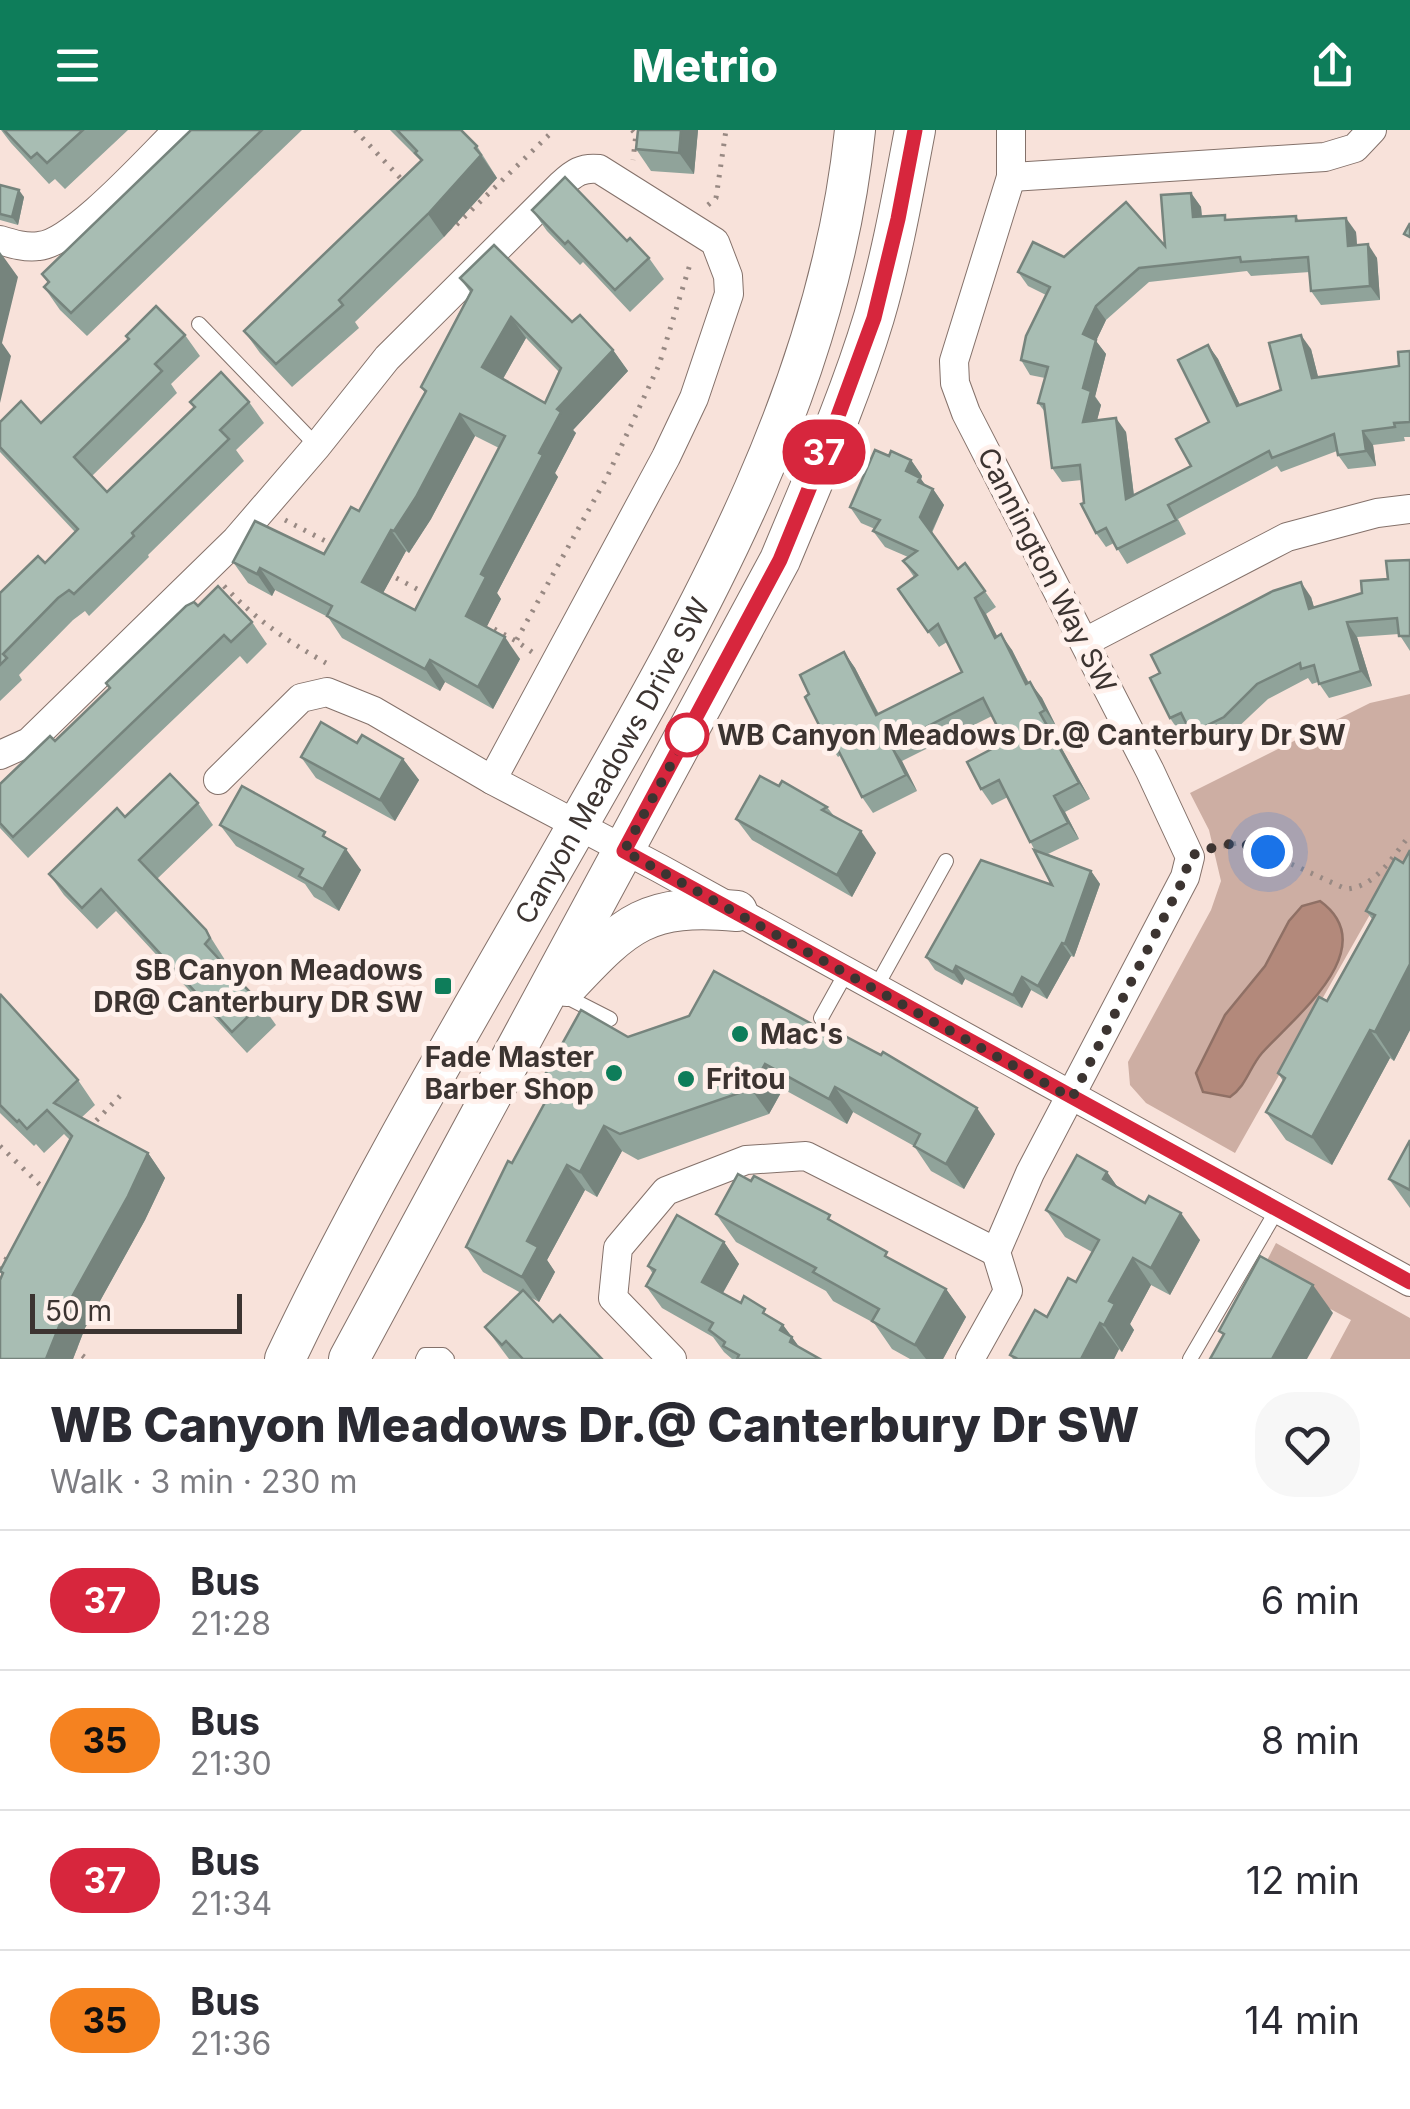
<!DOCTYPE html>
<html lang="en">
<head>
<meta charset="utf-8">
<style>
  :root { --surface:#fff; --page:#f7f7f7; --text:#2b2b33; --muted:#7c7c81; --line:#e1e1e2; --accent:#0e7d5a }
  body { margin:0; font-family:Inter,sans-serif; background:var(--page); color:var(--text); height:100vh; display:flex; flex-direction:column; font-size:38px; white-space:nowrap }
  * { box-sizing:border-box; margin:0 }
  p { font-size:32px; color:var(--muted) }
  .icon { flex:none; width:55px; height:55px; fill:none; stroke:currentColor; stroke-width:2; stroke-linecap:round; stroke-linejoin:round }
  .map { position:relative; height:1229px; overflow:hidden }
  .details { display:flex; flex-direction:column; background:var(--surface); flex:1 }
  .details>* { flex:none }
  .badge { padding:0 20px; border-radius:32px; font-size:35px; line-height:65px }
  .scale { position:absolute; left:30px; bottom:25px; width:212px; box-sizing:border-box; padding-left:10px; border:5px solid #3c3431; border-top:0; font-size:28px; line-height:35px; white-space:nowrap; color:#3c3431; -webkit-text-stroke:8px #fff1ec; paint-order:stroke }
  .you { position:absolute; width:50px; height:50px; margin:-25px; border:8px solid #fff; border-radius:50%; background:#1a73e8; box-shadow:0 0 0 15px #1a73e833 }
  .map>.badge { position:absolute; translate:-50% -50%; box-shadow:0 0 0 5px #fff }
  .round { display:grid; place-items:center; flex:none; width:105px; height:105px; border-radius:40px; background:var(--page) }
  .summary { display:flex; align-items:center; justify-content:space-between; height:170px; padding:0 50px }
  h1 { font-size:48px; font-weight:800; line-height:75px }
  ul { padding:0; list-style:none }
  li { display:flex; align-items:center; gap:30px; height:140px; padding:0 50px; border-top:2px solid var(--line) }
  li div { flex:1 }
  li b { display:block; font-size:38px }
  li em { font-style:normal }
  li .badge { min-width:110px; font-weight:700; text-align:center }
  header { display:flex; justify-content:space-between; align-items:center; height:130px; padding:0 50px; background:var(--accent); color:#fff; font-size:45px; font-weight:800 }
  .map>svg:first-child { display:block }
  .green { fill:#cdaea3 }
  .water { fill:#b3897b; stroke:#8f7065; stroke-width:2.5 }
  .lines { fill:none; stroke-linecap:round; stroke-linejoin:round }
  .service-casing { stroke:#84716a; stroke-width:16 }
  .minor-casing { stroke:#84716a; stroke-width:30 }
  .secondary-casing { stroke:#84716a; stroke-width:42 }
  .path { stroke:#988983; stroke-width:5; stroke-dasharray:2.5 8; stroke-linecap:butt }
  .service { stroke:#fff; stroke-width:14 }
  .minor { stroke:#fff; stroke-width:28 }
  .secondary { stroke:#fff; stroke-width:40 }
  .wall { fill:#90a39a; fill-rule:evenodd }
  .shaded-wall { fill:#76847d }
  .building { fill:#a8bdb3; stroke:#76847d; stroke-width:2.5; fill-rule:evenodd }
  .line-casing { stroke:#fff; stroke-width:22 }
  .line { stroke:#d7263d; stroke-width:15 }
  .walk { stroke:#3c3431; stroke-width:10; stroke-dasharray:0 18 }
  .stop-dot { fill:#fff; stroke:#d7263d; stroke-width:5 }
  .poi-dot { fill:#0e7d5a; stroke:#fff1ec; stroke-width:4 }
  .labels { text-anchor:middle; stroke-width:10; stroke-linejoin:round; paint-order:stroke }
  .street-label { font-size:28px; fill:#3c3431; stroke:#fff1ec }
  .stop-label { font-size:28px; font-weight:bold; fill:#3c3431; stroke:#fff1ec; text-anchor:start }
  .poi-label { font-size:28px; font-weight:bold; fill:#3c3431; stroke:#fff1ec; text-anchor:end }
</style>
</head>
<body>
<header><svg class="icon" aria-label="menu" viewBox="0 0 24 24"><path d="M4 6h16M4 12h16M4 18h16"/></svg>Metrio<svg class="icon" aria-label="share" viewBox="0 0 24 24"><path d="M12 15V3M7 8l5-5 5 5M5 13v7h14v-7"/></svg></header>
<div class="map">
<svg width="1410" height="1229" viewBox="0 0 1410 1229">
  <rect width="100%" height="100%" fill="#f8e2da"/>
  <!-- green -->
  <g class="green">
    <path d="M1410,564V743L1394,742L1235,1023L1146,973L1130,955L1128,932L1211,780L1221,751L1209,700L1190,663L1370,573Z"/>
    <path d="M1276,1113L1410,1188V1229H1330L1351,1190L1261,1142Z"/>
  </g>
  <!-- water -->
  <path class="water" d="M1320,771C1385,818 1293,888 1262,923C1249,938 1247,955 1230,967L1203,962L1196,943L1225,885L1265,836L1289,791L1302,776Z"/>
  <g class="lines">
    <defs>
      <g id="service">
        <path d="M199,194L317,316"/>
        <path d="M875,859L946,731"/>
        <path d="M561,864L610,889"/>
        <path d="M821,888L846,843"/>
        <path d="M423,1229L425,1225H443L447,1229"/>
        <path d="M1190,1229L1277,1080"/>
      </g>
      <g id="minor">
        <path d="M1011,47L1325,27L1355,18L1372,0"/>
        <path d="M0,110C13,114 26,118 39,116C74,113 150,27 178,0"/>
        <path d="M1085,512L1287,407L1377,383L1410,379"/>
        <path d="M0,625L29,612L236,410L317,316L387,228L562,54C574,43 582,37 599,39L715,112L728,146L729,164L694,268L666,327L492,650L659,738L1410,1152"/>
        <path d="M218,650L301,568L327,562L374,581L492,650"/>
        <path d="M672,1229L613,1168L618,1118L666,1061L746,1030L806,1026L996,1122"/>
        <path d="M970,1229L1008,1161L996,1122L1030,1043L1185,747L1190,727L1150,641L966,283L955,253L954,231L1011,47V0"/>
      </g>
      <g id="secondary">
        <path d="M567,856C627,792 647,773 737,781"/>
        <path id="s1" d="M285,1229C373,1044 479,869 580,691C704,474 829,254 855,0"/>
        <path d="M349,1229L780,430C813,350 849,270 874,187C892,126 903,63 915,0"/>
      </g>
    </defs>
    <!-- service casing -->
    <use href="#service" class="service-casing"/>
    <!-- minor casing -->
    <use href="#minor" class="minor-casing"/>
    <!-- secondary casing -->
    <use href="#secondary" class="secondary-casing"/>
    <!-- path -->
    <g class="path">
      <path d="M355,0L406,54"/>
      <path d="M632,0L636,4L633,30"/>
      <path d="M708,75L716,68L726,0"/>
      <path d="M449,98L451,100L554,0"/>
      <path d="M285,390L333,415"/>
      <path d="M387,443L430,466"/>
      <path d="M224,456C255,489 287,511 326,533"/>
      <path d="M485,494L516,511"/>
      <path d="M532,522L516,511L607,347L659,235L691,131"/>
      <path d="M1213,718L1243,712L1346,759C1376,757 1392,727 1410,705"/>
      <path d="M89,998L120,966"/>
      <path d="M0,1016L40,1055L49,1056"/>
      <path d="M0,1139L8,1126"/>
      <path d="M74,1219L87,1229"/>
    </g>
    <!-- service -->
    <use href="#service" class="service"/>
    <!-- minor -->
    <use href="#minor" class="minor"/>
    <!-- secondary -->
    <use href="#secondary" class="secondary"/>
  </g>
  <!-- wall -->
  <g class="wall">
    <path d="M1,0H128L65,59L55,49L49,54L11,13Z"/>
    <path d="M191,0H302L87,206L60,180L44,157L48,153L42,144Z"/>
    <path d="M390,0H461L477,16L497,48L444,107L355,192L359,198L292,257L260,223L244,201L421,31Z"/>
    <path d="M698,0L694,44L651,41L636,19Z"/>
    <path d="M0,55L24,67L18,95L0,90Z"/>
    <path d="M1191,63L1201,77L1202,87L1228,90L1296,86L1299,91L1356,102L1357,115L1377,128L1380,170L1321,175L1311,161L1310,142L1251,146L1247,141L1149,152L1106,190L1096,211L1106,224L1095,266L1101,275L1097,290L1126,302L1134,365L1191,336L1209,292L1208,215L1218,229L1240,275L1281,260L1311,219L1318,247L1399,236L1410,221V307H1404L1405,311L1373,315L1376,336L1348,339L1338,325L1337,321L1281,342L1277,336L1178,389L1186,404L1127,434L1114,413L1106,417L1096,403L1084,373L1082,350L1062,352L1052,338L1045,282L1038,273L1045,248L1030,245L1021,230L1046,165L1028,156L1018,142L1064,127L1165,116Z"/>
    <path d="M532,80L627,111L649,128L664,149L630,182L583,132L580,135L547,101Z"/>
    <path d="M460,148L572,192L613,220L628,241L573,300L576,303L555,343L558,347L497,463L501,469L486,497L520,529L493,579L445,552L440,561L342,508L328,487L275,460L272,466L248,453L233,432L324,424L359,381L425,263L421,257L470,162ZM526,208L559,242L545,273L503,249ZM475,306L499,318L415,480L383,463L406,421L409,423L431,389Z"/>
    <path d="M185,205L200,226L171,254L177,263L92,346L107,362L194,277L190,272H249L264,293L236,320L244,331L148,425L149,427L89,486L85,481L73,490L19,545L22,550L0,571V463L45,433L75,402L0,322V292L41,293Z"/>
    <path d="M889,326L911,330L922,346L921,349L926,356L933,359L944,375L932,403L958,439L965,433L996,477L986,484L997,506L1012,520L1029,553L1042,568L1056,596L1051,599L1090,669L1065,682L1079,709L1048,724L1091,741L1100,754L1074,827L1071,826L1047,869L1031,860L1022,878L965,849L962,855L935,840L926,827L1052,755L1008,667L992,675L981,659L1005,612L992,586L902,631L917,661L873,683L862,667L841,625L838,627L827,611L809,564L844,522L855,538L879,584L962,542L947,512L939,517L898,459L914,447L903,431L908,427L885,417L873,401L875,399L861,393L850,377Z"/>
    <path d="M1410,430V521L1399,504L1357,507L1372,556L1329,568L1318,552L1312,554L1308,548L1268,569L1234,601L1202,618L1189,599L1180,603L1170,588L1160,543L1311,467L1314,478L1362,463L1388,449Z"/>
    <path d="M198,476L252,492L267,514L247,534L240,526L28,728L0,698V654L55,611Z"/>
    <path d="M357,613L403,629L419,650L395,691L316,648L301,627Z"/>
    <path d="M779,656L827,677L834,686L876,723L852,767L752,710L736,689Z"/>
    <path d="M198,673L213,695L157,749L206,800L225,830L223,833L261,874L276,895L247,923L116,781L97,799L64,765L49,744L125,687Z"/>
    <path d="M220,695L331,710L361,740L339,781L314,767L305,754L236,716Z"/>
    <path d="M1410,720V900L1394,931L1390,928L1332,1035L1286,1010L1266,982L1283,951L1278,943L1327,871L1372,789L1366,781L1403,733Z"/>
    <path d="M0,867L78,950L95,975L81,988L148,1023L165,1048L145,1090L85,1198L73,1229H0L2,1145L0,1142L70,1010L64,1004L44,1023L36,1014L34,1016L0,983Z"/>
    <path d="M689,886L995,1004L964,1059L931,1041L914,1016L853,982L847,994L783,959L769,984L638,1030L622,1021L597,1067L585,1060L547,1130L555,1142L539,1172L530,1167L553,1192L602,1229H509L485,1197L521,1163L483,1142L466,1117L546,971L537,959L628,907Z"/>
    <path d="M1410,1010V1078L1389,1049Z"/>
    <path d="M1107,1042L1118,1058L1200,1110L1170,1165L1151,1155L1130,1194L1134,1200L1122,1222L1119,1219L1114,1229H1013L1010,1225L1047,1187L1076,1152L1092,1122L1065,1107L1046,1080Z"/>
    <path d="M716,1084L836,1093L894,1131L946,1159L966,1187L943,1229H910L892,1219L874,1193L833,1171L826,1161L736,1112Z"/>
    <path d="M724,1112L739,1134L723,1163L783,1195L799,1217L820,1229H732L724,1222L713,1207L662,1178L646,1156L653,1144L648,1136Z"/>
  </g>
  <!-- shaded-wall -->
  <g class="shaded-wall">
    <path d="M681,0H698L694,44L679,23Z"/>
    <path d="M481,25L497,48L444,107L428,84Z"/>
    <path d="M19,60L24,67L18,95L12,87Z"/>
    <path d="M1191,63L1201,77L1203,102L1193,87Z"/>
    <path d="M1346,88L1356,102L1358,130L1348,116Z"/>
    <path d="M1368,114L1377,128L1380,170L1370,156Z"/>
    <path d="M0,122L18,147L2,213L11,226L0,273Z"/>
    <path d="M1096,176L1106,190L1096,211L1106,224L1095,267L1101,275L1093,306L1083,292V204Z"/>
    <path d="M511,187L526,208L497,259L482,237Z"/>
    <path d="M1301,205L1311,219L1322,262L1312,248Z"/>
    <path d="M1208,215L1218,229L1247,290L1237,276Z"/>
    <path d="M613,220L628,241L573,300L576,303L555,343L558,347L497,463L501,469L481,508L466,486L481,444L539,323L557,279Z"/>
    <path d="M460,284L475,306L431,389L409,423L394,401Z"/>
    <path d="M1116,288L1126,302L1136,383L1126,369Z"/>
    <path d="M1363,301L1373,315L1376,336L1366,321Z"/>
    <path d="M911,330L922,346L921,349L931,363L933,359L944,375L931,403L920,387L906,341Z"/>
    <path d="M391,400L406,421L377,474L362,452Z"/>
    <path d="M260,438L275,460L272,466L257,444Z"/>
    <path d="M1301,452L1311,467L1319,494L1309,479Z"/>
    <path d="M975,468L986,484L1006,524L995,508Z"/>
    <path d="M1347,492L1357,507L1372,556L1361,541Z"/>
    <path d="M1001,504L1012,520L1037,570L1026,554Z"/>
    <path d="M505,507L520,529L493,579L478,557Z"/>
    <path d="M844,522L855,538L887,601L876,585Z"/>
    <path d="M430,530L445,552L440,561L425,539Z"/>
    <path d="M1030,552L1042,568L1056,596L1045,580Z"/>
    <path d="M1040,583L1051,599L1090,669L1079,653Z"/>
    <path d="M891,615L902,631L917,661L906,645Z"/>
    <path d="M403,629L419,650L395,691L380,670Z"/>
    <path d="M1054,666L1065,682L1079,709L1068,693Z"/>
    <path d="M861,701L876,723L852,767L837,745Z"/>
    <path d="M346,719L361,740L339,781L323,759Z"/>
    <path d="M1091,741L1100,754L1074,827L1065,814Z"/>
    <path d="M1062,813L1071,826L1047,869L1038,856Z"/>
    <path d="M1410,834V900L1394,931L1375,902Z"/>
    <path d="M956,836L965,849L962,855L953,842Z"/>
    <path d="M1022,847L1031,860L1022,878L1013,865Z"/>
    <path d="M1370,900L1390,928L1332,1035L1312,1007Z"/>
    <path d="M765,934L783,959L769,984L751,959Z"/>
    <path d="M835,957L853,982L847,994L829,969Z"/>
    <path d="M977,978L995,1004L964,1059L946,1034Z"/>
    <path d="M604,996L622,1021L597,1067L580,1042Z"/>
    <path d="M148,1023L165,1048L145,1090L85,1198L73,1229H46L68,1174Z"/>
    <path d="M567,1035L585,1060L547,1130L555,1142L539,1172L522,1147L527,1111Z"/>
    <path d="M1107,1042L1126,1069L1103,1049Z"/>
    <path d="M1181,1083L1200,1110L1170,1165L1151,1138Z"/>
    <path d="M724,1112L739,1134L717,1173L702,1152Z"/>
    <path d="M1133,1128L1151,1155L1130,1194L1134,1200L1122,1222L1104,1195L1109,1171Z"/>
    <path d="M1313,1155L1333,1183L1307,1229H1272Z"/>
    <path d="M946,1159L966,1187L943,1229H926L915,1215Z"/>
    <path d="M1100,1193L1119,1219L1114,1229H1081Z"/>
    <path d="M783,1195L792,1207L807,1228L802,1229L780,1200Z"/>
  </g>
  <!-- building -->
  <g class="building">
    <path d="M4,0H83L47,33L37,23L31,28Z"/>
    <path d="M191,0H262L71,183L44,157L49,152L42,144Z"/>
    <path d="M397,0H461L477,16L475,18L481,25L428,84L339,170L343,175L276,234L244,201L422,30L415,23L417,21Z"/>
    <path d="M638,0H681L679,23L636,19Z"/>
    <path d="M565,47L627,111L630,108L649,128L615,160L568,111L565,114L532,80Z"/>
    <path d="M0,55L19,60L12,87L0,84Z"/>
    <path d="M1191,63L1193,87L1225,85V90L1296,86V91L1346,88L1348,116L1368,114L1370,156L1311,161L1308,127L1241,132L1240,127L1139,138L1096,176L1083,204L1096,210L1083,258L1091,261L1083,292L1116,288L1126,369L1191,336L1176,309L1209,292L1178,230L1208,215L1237,276L1281,260L1269,213L1301,205L1312,248L1399,236L1398,222L1410,221V292L1394,293L1395,297L1363,301L1366,321L1338,325L1334,304L1272,328L1269,321L1168,375L1176,390L1117,419L1106,398L1096,403L1081,374L1084,373L1080,335L1052,338L1044,274L1038,273L1048,237L1021,230L1026,206L1050,157L1018,142L1033,112L1064,127L1126,72L1165,116L1161,65Z"/>
    <path d="M1410,93V107L1404,104Z"/>
    <path d="M494,115L572,192L580,185L613,220L557,279L561,282L539,323L543,325L481,444L486,447L466,486L505,507L478,557L430,530L425,539L327,486L332,476L260,438L257,444L233,432L255,391L324,424L351,377L359,381L426,261L421,257L472,160L460,148ZM511,187L561,238L545,273L482,237ZM460,284L505,306L415,480L362,452L391,400L394,401L416,367Z"/>
    <path d="M156,176L185,205L155,234L162,241L74,327L107,362L195,277L190,272L221,242L249,272L220,300L229,309L132,403L134,406L74,464L69,460L58,468L3,524L7,528L0,535V463L38,426L45,433L78,399L0,317V292L21,271L41,293L129,209L126,206Z"/>
    <path d="M875,320L889,326L891,321L911,330L906,341L920,348L918,352L933,359L920,387L958,439L965,433L985,461L975,468L995,508L1001,504L1026,554L1030,552L1045,580L1040,583L1079,653L1054,666L1068,693L1030,712L999,650L981,659L967,632L1005,612L983,568L891,615L906,645L862,667L832,608L827,611L805,567L809,564L800,545L844,522L876,585L962,542L938,494L928,502L898,459L917,445L903,431L917,421L873,401L880,390L850,377Z"/>
    <path d="M1410,430V506H1399L1397,488L1347,492L1361,541L1319,554L1314,535L1301,539L1300,533L1257,554L1224,587L1191,603L1181,583L1170,588L1150,548L1160,543L1151,525L1273,461L1301,452L1309,479L1362,463L1361,451L1388,449L1386,431Z"/>
    <path d="M218,456L252,492L231,512L224,505L13,707L0,693V654L50,606L55,611L110,558L106,553L186,476L194,472L198,476Z"/>
    <path d="M321,592L357,613L362,605L403,629L380,670L301,627Z"/>
    <path d="M170,644L198,673L139,730L206,800L210,808L205,814L261,874L232,902L101,759L82,778L49,744L117,678L125,687Z"/>
    <path d="M760,646L779,656L782,651L827,677L822,680L861,701L837,745L736,689Z"/>
    <path d="M242,656L325,702L323,706L346,719L323,759L299,746L303,739L220,695Z"/>
    <path d="M1034,720L1091,741L1065,814L1062,813L1038,856L1022,847L1013,865L956,836L953,842L926,827L981,730L1052,755Z"/>
    <path d="M1410,720V834L1375,902L1370,900L1312,1007L1266,982L1285,948L1278,943L1319,867L1327,871L1375,785L1366,781L1395,728L1403,733Z"/>
    <path d="M714,841L823,900L826,896L881,925L883,922L977,978L946,1034L914,1016L920,1004L835,957L829,969L765,934L751,959L620,1004L604,996L580,1042L567,1035L527,1111L538,1117L522,1147L466,1117L508,1031L512,1033L549,965L537,959L581,880L628,907L689,886Z"/>
    <path d="M1,865L78,950L54,973L148,1023L128,1066L68,1174L46,1229H0V1150L3,1143L0,1141L72,1006L47,980L27,999L19,990L17,992L0,975V867Z"/>
    <path d="M1410,1010V1060L1389,1049Z"/>
    <path d="M1077,1025L1107,1042L1103,1049L1145,1073L1149,1066L1181,1083L1151,1138L1133,1128L1109,1171L1115,1174L1104,1195L1100,1193L1081,1229H1018L1010,1225L1035,1180L1047,1187L1068,1148L1076,1152L1099,1110L1046,1080Z"/>
    <path d="M738,1044L751,1051L754,1046L830,1085L828,1089L887,1122L885,1126L946,1159L915,1215L872,1191L879,1179L813,1142L816,1138L716,1084Z"/>
    <path d="M677,1085L724,1112L702,1152L741,1173L744,1166L765,1179L763,1183L783,1195L780,1200L792,1207L790,1212L820,1229H737L739,1225L723,1216L725,1212L709,1200L713,1193L646,1156L655,1140L648,1136Z"/>
    <path d="M1260,1126L1313,1155L1272,1229H1210L1224,1204L1219,1201Z"/>
    <path d="M523,1160L553,1192L560,1185L602,1229H523L506,1211L502,1215L485,1197Z"/>
  </g>
  <g class="lines">
    <defs>
      <path id="line" d="M915,0L898,89L874,188L831,305L780,430L624,721L1410,1152"/>
    </defs>
    <!-- line casing -->
    <use href="#line" class="line-casing"/>
    <!-- line -->
    <use href="#line" class="line"/>
    <!-- walk -->
    <path class="walk" d="M687,605L624,721L1072,968L1184,748L1190,726C1223,714 1234,708 1268,722"/>
  </g>
  <!-- markers -->
  <circle class="stop-dot" cx="687" cy="605" r="20"/>
  <g class="poi-dot">
    <rect x="433" y="846" width="20" height="20" rx="5"/>
    <circle cx="740" cy="904" r="10"/>
    <circle cx="614" cy="943" r="10"/>
    <circle cx="686" cy="949" r="10"/>
  </g>
  <g class="labels">
    <!-- street labels -->
    <g class="street-label">
      <text transform="translate(1047 440) rotate(63)" y="10">Cannington Way SW</text>
      <text dy="10" stroke="none"><textPath href="#s1" startOffset="682">Canyon Meadows Drive SW</textPath></text>
    </g>
    <!-- stop labels -->
    <g class="stop-label">
      <text x="717" y="615">WB Canyon Meadows Dr.@ Canterbury Dr SW</text>
    </g>
    <!-- poi labels -->
    <g class="poi-label">
      <text x="423" y="850">SB Canyon Meadows<tspan x="423" dy="32">DR@ Canterbury DR SW</tspan></text>
      <text x="760" y="914" text-anchor="start">Mac's</text>
      <text x="594" y="937">Fade Master<tspan x="594" dy="32">Barber Shop</tspan></text>
      <text x="706" y="959" text-anchor="start">Fritou</text>
    </g>
  </g>
</svg>
<div class="scale">50 m</div>
<div class="you" style="left:1268px;top:722px"></div>
<b class="badge" style="left:824px;top:322px;background:#d7263d;color:#fff">37</b>
</div>
<section class="details">
<div class="summary"><div><h1>WB Canyon Meadows Dr.@ Canterbury Dr SW</h1><p>Walk · 3 min · 230 m</p></div><a class="round"><svg class="icon" aria-label="heart" viewBox="0 0 24 24"><path d="M12 20l-8-8c-3-5 5-10 8-4 3-6 11-1 8 4z"/></svg></a></div>
<ul>
<li><span class="badge" style="background:#d7263d;color:#fff">37</span><div><b>Bus</b><p>21:28</p></div><em>6 min</em></li>
<li><span class="badge" style="background:#f58220;color:#111">35</span><div><b>Bus</b><p>21:30</p></div><em>8 min</em></li>
<li><span class="badge" style="background:#d7263d;color:#fff">37</span><div><b>Bus</b><p>21:34</p></div><em>12 min</em></li>
<li><span class="badge" style="background:#f58220;color:#111">35</span><div><b>Bus</b><p>21:36</p></div><em>14 min</em></li>
</ul>
</section>
</body>
</html>
